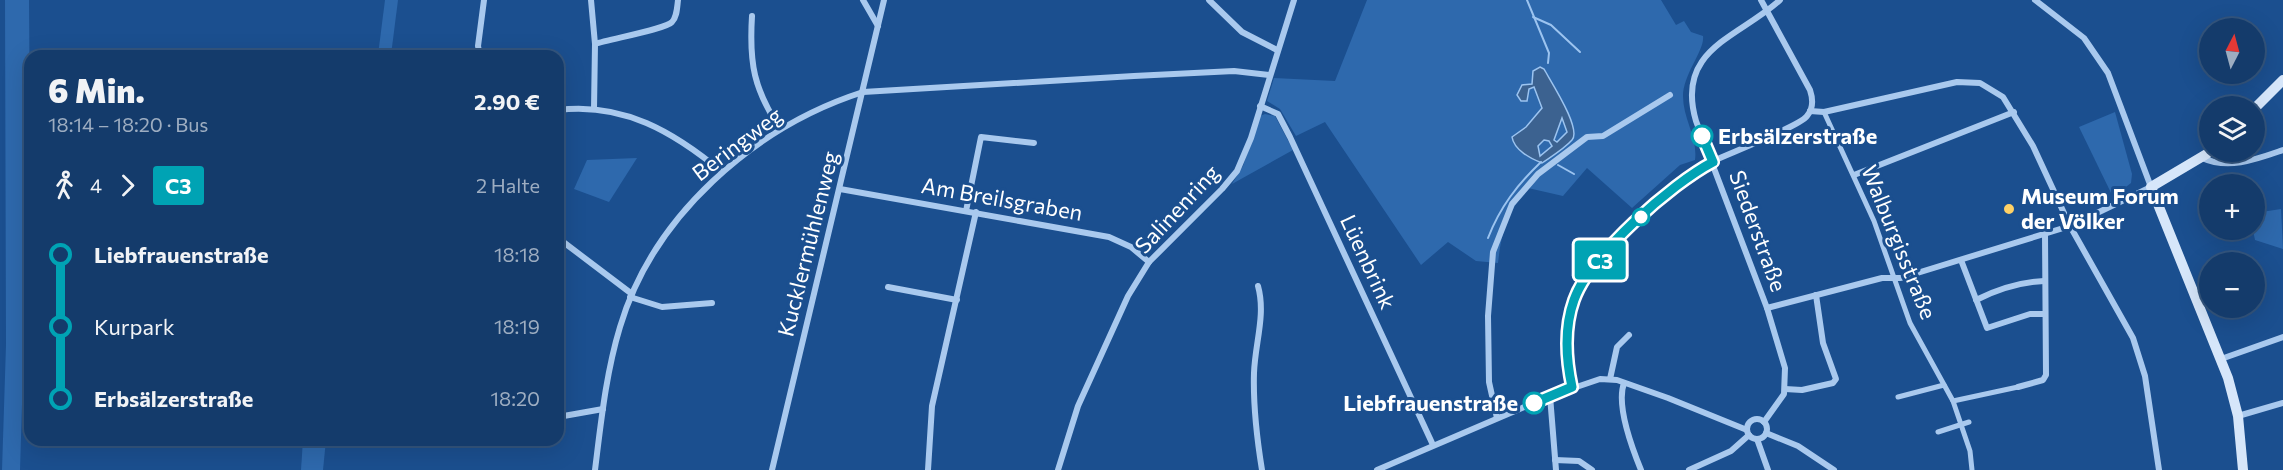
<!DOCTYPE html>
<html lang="de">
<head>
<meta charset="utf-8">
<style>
  :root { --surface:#143b6b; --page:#214673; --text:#f1f3f6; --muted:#9dadc1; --line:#33557e }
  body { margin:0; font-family:Commissioner,sans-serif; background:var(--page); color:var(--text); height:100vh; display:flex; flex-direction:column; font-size:22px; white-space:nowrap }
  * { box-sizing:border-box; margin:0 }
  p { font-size:20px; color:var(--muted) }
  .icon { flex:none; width:33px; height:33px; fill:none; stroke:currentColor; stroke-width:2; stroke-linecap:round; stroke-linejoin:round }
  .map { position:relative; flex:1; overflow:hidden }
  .side { position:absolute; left:24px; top:50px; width:540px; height:396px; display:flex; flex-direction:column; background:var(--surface); border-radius:18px; box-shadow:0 6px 24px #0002,0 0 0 2px var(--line) }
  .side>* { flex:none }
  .badge { padding:0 12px; border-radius:4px; font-size:21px; line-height:39px }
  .needle { width:39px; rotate:6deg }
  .controls { position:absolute; left:2199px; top:18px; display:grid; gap:12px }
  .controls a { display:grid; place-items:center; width:66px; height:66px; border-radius:50%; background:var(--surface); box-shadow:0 6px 24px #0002,0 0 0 2px var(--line); font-size:30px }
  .map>.badge { position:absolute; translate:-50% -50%; box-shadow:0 0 0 3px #fff }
  .legs { display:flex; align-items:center; gap:9px; height:66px; padding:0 24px; font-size:20px }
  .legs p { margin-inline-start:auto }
  .summary { display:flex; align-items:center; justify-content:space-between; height:102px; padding:0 24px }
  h1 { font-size:33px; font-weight:800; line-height:45px }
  ul { padding:0 24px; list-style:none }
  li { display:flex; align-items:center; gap:21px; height:72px; font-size:22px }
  li i { display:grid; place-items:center; width:9px; height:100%; margin:0 8px; background:currentColor }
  li i::after { content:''; width:15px; height:15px; margin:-8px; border:4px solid; border-radius:50%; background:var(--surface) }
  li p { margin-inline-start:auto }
  li:first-child i { background:linear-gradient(#0000 50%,currentColor 0) }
  li:last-child i { background:linear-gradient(currentColor 50%,#0000 0) }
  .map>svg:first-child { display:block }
  .green { fill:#2e69ad }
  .water { fill:#3c6290; stroke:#9cc4f0; stroke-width:1.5; fill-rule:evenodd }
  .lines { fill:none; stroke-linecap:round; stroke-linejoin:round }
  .stream { stroke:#9cc4f0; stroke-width:2 }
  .pedestrian { stroke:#a9c9ee; stroke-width:5 }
  .minor { stroke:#a9c9ee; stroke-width:6 }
  .secondary { stroke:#d6e6fa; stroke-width:10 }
  .line-1-casing { stroke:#fff; stroke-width:14 }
  .line-1 { stroke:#00a3b4; stroke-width:9 }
  .stop-1-dot { fill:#fff; stroke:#00a3b4; stroke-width:3 }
  .poi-dot { fill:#ffd166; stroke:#1b4f8f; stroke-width:2 }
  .labels { text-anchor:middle; stroke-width:6; stroke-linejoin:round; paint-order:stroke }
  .stop-label { font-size:22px; font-weight:bold; fill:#fff; stroke:#1b4f8f; text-anchor:start }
  .street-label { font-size:22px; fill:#fff; stroke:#1b4f8f }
  .poi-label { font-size:22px; font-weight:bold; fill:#fff; stroke:#1b4f8f; text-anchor:start }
</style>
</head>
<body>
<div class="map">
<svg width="2283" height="470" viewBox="0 0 2283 470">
  <rect width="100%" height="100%" fill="#1b4f8f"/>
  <!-- green -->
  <g class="green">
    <path d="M5,0H29L30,141L20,470H2L6,345Z"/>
    <path d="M385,0H398L391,55H378Z"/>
    <path d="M1367,0H1661L1676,25L1684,21L1691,32L1703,36C1705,50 1683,74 1683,96C1683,119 1698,138 1695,160L1680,165L1632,208L1587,168L1563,196L1528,188C1507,214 1502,229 1498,263L1476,261L1448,242L1421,265L1325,122L1296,136L1280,109L1267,101L1274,78L1335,81Z"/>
    <path d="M2115,112L2132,174L2131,183L2113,197L2079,127Z"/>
    <path d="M1265,114L1275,116L1293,150L1232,184L1243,166L1260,116Z"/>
    <path d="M637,158L609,202L574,189L587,160Z"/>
    <path d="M2281,209L2283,249L2255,240L2253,230L2255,213Z"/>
    <path d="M303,440H326L323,470H301Z"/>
  </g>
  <!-- water -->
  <path class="water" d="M1540,67L1544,69C1551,82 1582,129 1572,140C1564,149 1552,156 1542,163C1531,159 1514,150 1512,137L1526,127L1542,108L1534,87L1529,89L1527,101H1521L1517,95L1522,85L1532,84L1533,71ZM1562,118L1567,132L1557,142L1554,140ZM1544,140L1549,141L1552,146L1540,156L1538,146Z"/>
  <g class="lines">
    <!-- stream -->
    <g class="stream">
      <path d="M1527,0L1549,53L1548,63"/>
      <path d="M1533,17L1551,25L1580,52"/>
      <path d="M1558,165L1574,174"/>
      <path d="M1488,238C1500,207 1517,185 1541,162"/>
    </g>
    <!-- pedestrian -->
    <g class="pedestrian">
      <path d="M1824,112L1874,221L1910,323L1953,401L1970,451L1972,470"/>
      <path d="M1898,397L1944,385"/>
      <path d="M1953,401L2018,387"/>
      <path d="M1938,432L1969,422"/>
    </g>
    <!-- minor -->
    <g class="minor">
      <path d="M591,0L595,44L594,109"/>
      <path d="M863,0L878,26"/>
      <path d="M1209,0L1242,32L1277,50"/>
      <path d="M752,16C749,64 754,89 780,129"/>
      <path d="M595,44C610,39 666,29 672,22C677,17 677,8 678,0"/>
      <path d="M480,56L478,46L484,0"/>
      <path d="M1260,106L1278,114L1290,137L1433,445"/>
      <path d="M558,110C623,102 674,132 722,172"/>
      <path d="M1810,111L1824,112L1957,82L1980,83L2003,97L2033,146L2070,226L2133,338L2145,376L2159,470"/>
      <path d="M2202,158C2229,170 2257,159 2283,150"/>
      <path d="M1854,175L2014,112"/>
      <path d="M840,189L1109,237L1131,247L1149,262"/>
      <path d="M966,211L981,137L1034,143"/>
      <path d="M558,238L632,294"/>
      <path d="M1961,260L1987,328L2030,314H2045"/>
      <path d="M1258,286C1266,315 1255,343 1254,373C1253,405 1257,439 1262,470"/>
      <path d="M888,287L957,300"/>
      <path d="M630,297L662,307L712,303"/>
      <path d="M1976,300C1998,289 2020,282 2044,281"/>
      <path d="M1767,308L1882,278H1901L2070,226L2151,187L2108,73L2084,38L2035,0"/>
      <path d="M2221,359L2283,337"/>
      <path d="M1610,379L1617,347L1629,335"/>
      <path d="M1624,383C1616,405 1632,448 1641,470"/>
      <path d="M1572,387C1566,359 1563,324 1575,297C1595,252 1669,183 1713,161C1730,153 1800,126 1807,116C1814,108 1813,99 1810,90L1761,0"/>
      <path d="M2018,387L2043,380L2046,375L2045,234"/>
      <path d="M1785,389L1802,390L1833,383L1836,379L1823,343L1816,295"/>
      <path d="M1550,396L1556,470"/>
      <path d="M2238,416L2283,403"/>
      <path d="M558,417L603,409"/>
      <path d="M1497,418L1489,382L1488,316L1493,252L1512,204L1538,174L1587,137L1603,136L1670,95"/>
      <circle cx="1757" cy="429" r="10"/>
      <path d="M1764,422L1784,394L1785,368L1767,308L1696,121C1675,49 1738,38 1780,0"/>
      <path d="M1766,433L1798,446L1834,470"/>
      <path d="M1757,439L1768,470"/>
      <path d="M1555,460L1579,461L1592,470"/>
      <path d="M595,470C601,422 606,373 620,327C653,216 754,127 863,92L1134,76L1234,71L1269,75"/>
      <path d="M772,470L884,0"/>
      <path d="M928,470L932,406L976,212"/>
      <path d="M1058,470L1078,406L1128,296L1149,262L1222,189L1237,171L1251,138L1294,0"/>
      <path d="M1377,470L1550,396L1600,379L1617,380L1668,398L1747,430"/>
      <path d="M1689,470L1731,451L1749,435"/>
    </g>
    <!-- secondary -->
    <g class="secondary">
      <path d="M2254,109L2283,80"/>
      <path d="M2210,152L2151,187L2228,378L2238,416L2243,470"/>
    </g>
  </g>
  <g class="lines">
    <defs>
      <path id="line-1" d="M1534,403L1572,387C1566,359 1564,328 1574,300C1590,255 1671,184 1713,162L1702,136"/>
    </defs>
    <!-- line-1 casing -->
    <use href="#line-1" class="line-1-casing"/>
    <!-- line-1 -->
    <use href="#line-1" class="line-1"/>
  </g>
  <!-- markers -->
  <g class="stop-1-dot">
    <circle cx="1702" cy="136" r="10"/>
    <circle cx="1641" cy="217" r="8"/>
    <circle cx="1534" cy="403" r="10"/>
  </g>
  <circle class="poi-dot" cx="2009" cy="209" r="6"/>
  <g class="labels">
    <!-- stop labels -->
    <g class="stop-label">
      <text x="1718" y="144">Erbsälzerstraße</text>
      <text x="1518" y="411" text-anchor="end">Liebfrauenstraße</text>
    </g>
    <!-- street labels -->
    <g class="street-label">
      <text transform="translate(737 144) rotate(-37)" y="8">Beringweg</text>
      <text transform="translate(1002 199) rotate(10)" y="8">Am Breilsgraben</text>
      <text transform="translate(1177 209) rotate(-47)" y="8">Salinenring</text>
      <text transform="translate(1758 231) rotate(70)" y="8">Siederstraße</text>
      <text transform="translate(1899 242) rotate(68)" y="8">Walburgisstraße</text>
      <text transform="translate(808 244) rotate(-76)" y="8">Kucklermühlenweg</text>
      <text transform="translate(1368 262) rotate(65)" y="8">Lüenbrink</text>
    </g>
    <!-- poi labels -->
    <g class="poi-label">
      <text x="2021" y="204">Museum Forum<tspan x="2021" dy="25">der Völker</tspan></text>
    </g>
  </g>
</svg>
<div class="controls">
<a><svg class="needle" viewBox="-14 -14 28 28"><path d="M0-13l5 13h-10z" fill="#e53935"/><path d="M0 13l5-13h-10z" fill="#9dadc1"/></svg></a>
<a><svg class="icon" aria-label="layers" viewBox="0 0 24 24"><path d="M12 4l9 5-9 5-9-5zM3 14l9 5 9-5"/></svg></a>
<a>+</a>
<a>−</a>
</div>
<b class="badge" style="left:1600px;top:260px;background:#00a3b4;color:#fff">C3</b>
<section class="side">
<div class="summary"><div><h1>6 Min.</h1><p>18:14 – 18:20 · Bus</p></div><b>2.90 €</b></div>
<div class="legs"><svg class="icon" aria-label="walk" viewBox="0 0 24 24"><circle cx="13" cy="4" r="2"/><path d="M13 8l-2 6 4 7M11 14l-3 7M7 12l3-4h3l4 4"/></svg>4<svg class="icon" aria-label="forward" viewBox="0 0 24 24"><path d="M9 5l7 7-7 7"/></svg><b class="badge" style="background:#00a3b4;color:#fff">C3</b><p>2 Halte</p></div>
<ul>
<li><i style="color:#00a3b4"></i><b>Liebfrauenstraße</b><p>18:18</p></li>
<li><i style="color:#00a3b4"></i><span>Kurpark</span><p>18:19</p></li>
<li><i style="color:#00a3b4"></i><b>Erbsälzerstraße</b><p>18:20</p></li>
</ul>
</section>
</div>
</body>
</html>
